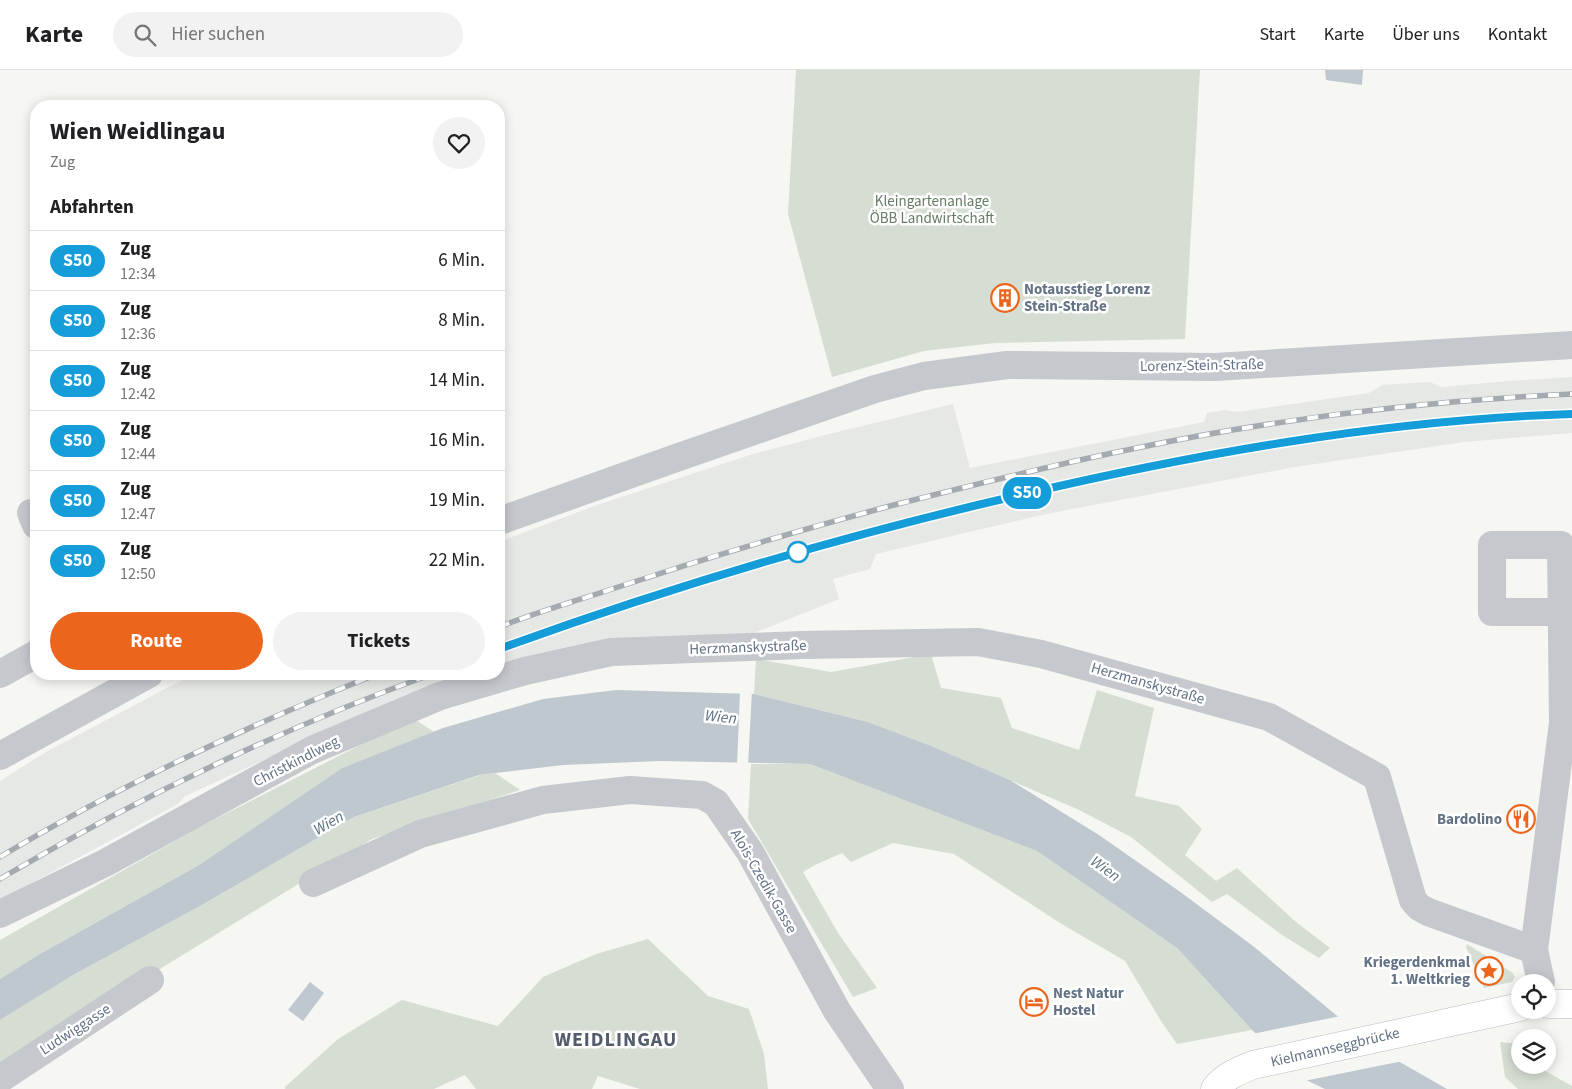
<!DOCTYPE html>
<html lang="de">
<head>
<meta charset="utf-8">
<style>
  :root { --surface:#fff; --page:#f2f2f2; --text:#202124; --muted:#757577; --line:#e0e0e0; --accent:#ec651c }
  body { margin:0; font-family:"Source Sans 3",sans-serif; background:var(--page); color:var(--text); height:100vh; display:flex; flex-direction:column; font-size:19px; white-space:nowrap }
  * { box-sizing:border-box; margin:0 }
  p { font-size:16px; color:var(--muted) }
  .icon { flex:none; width:28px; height:28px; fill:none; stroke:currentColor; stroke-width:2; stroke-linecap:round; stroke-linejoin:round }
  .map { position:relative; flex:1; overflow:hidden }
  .side { position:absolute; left:30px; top:30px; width:475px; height:580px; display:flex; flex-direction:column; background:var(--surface); border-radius:20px; box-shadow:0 2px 12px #0003 }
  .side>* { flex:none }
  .badge { padding:0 10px; border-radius:16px; font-size:18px; line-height:32px }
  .fabs { position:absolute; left:1511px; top:904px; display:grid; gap:10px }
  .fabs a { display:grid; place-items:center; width:45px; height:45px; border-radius:50%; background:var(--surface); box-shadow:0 2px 12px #0003; font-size:25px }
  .map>.badge { position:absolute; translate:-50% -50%; box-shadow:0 0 0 2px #fff }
  h2 { padding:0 20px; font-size:19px; line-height:45px }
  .round { display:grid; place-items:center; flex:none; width:52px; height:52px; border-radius:26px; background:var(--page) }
  .head { display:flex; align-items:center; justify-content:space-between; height:85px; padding:0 20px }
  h1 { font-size:24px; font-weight:700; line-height:38px }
  .cta { display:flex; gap:10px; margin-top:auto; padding:10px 20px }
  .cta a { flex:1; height:58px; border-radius:30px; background:var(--accent); color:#fff; font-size:20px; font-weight:700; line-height:58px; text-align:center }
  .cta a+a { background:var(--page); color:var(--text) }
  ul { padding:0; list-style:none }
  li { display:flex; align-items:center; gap:15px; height:60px; padding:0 20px; border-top:1px solid var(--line) }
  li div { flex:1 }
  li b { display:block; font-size:19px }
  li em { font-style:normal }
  li .badge { min-width:55px; font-weight:700; text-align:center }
  header { display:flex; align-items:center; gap:30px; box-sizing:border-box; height:70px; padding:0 25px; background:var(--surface); border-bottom:1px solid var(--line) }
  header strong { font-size:24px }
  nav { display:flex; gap:28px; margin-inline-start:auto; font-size:18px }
  .search { width:350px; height:45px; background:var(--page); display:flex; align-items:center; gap:12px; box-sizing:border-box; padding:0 18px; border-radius:28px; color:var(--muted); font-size:19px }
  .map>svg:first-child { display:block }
  .built { fill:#e6e8e6 }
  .green { fill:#d6ded3 }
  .water { fill:#bec8ce }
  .pier { fill:#f6f6f2 }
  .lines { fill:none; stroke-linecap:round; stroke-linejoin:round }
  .major-casing { stroke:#b8bbc0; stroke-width:29 }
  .minor { stroke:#c5c8cc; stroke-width:28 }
  .major { stroke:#fff; stroke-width:28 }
  .rail-casing { stroke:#a5aab1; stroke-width:5.5 }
  .rail { stroke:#fff; stroke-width:4; stroke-dasharray:11; stroke-linecap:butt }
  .line-casing { stroke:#fff; stroke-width:11 }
  .line { stroke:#159dd9; stroke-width:8 }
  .stop-dot { fill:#fff; stroke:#159dd9; stroke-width:2.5 }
  .labels { text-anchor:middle; stroke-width:5; stroke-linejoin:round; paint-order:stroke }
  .park-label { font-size:15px; fill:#657c63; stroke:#fff }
  .poi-label { font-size:15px; font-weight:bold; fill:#637285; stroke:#fff; text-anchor:start }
  .street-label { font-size:15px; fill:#637285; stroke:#fff }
  .water-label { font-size:16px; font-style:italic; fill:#5f7482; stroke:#fff }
  .district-label { font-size:20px; font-weight:bold; letter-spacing:1px; fill:#525c6a; stroke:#fff }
</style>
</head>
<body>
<header>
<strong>Karte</strong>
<div class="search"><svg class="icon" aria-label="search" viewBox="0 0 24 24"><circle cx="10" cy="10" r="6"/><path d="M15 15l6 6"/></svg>Hier suchen</div>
<nav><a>Start</a><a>Karte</a><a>Über uns</a><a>Kontakt</a></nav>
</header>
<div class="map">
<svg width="1572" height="1019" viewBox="0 0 1572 1019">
  <rect width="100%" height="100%" fill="#f6f6f2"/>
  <!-- built -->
  <g class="built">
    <path d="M1572,307V363L1464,372L1295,397L1046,444L876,484L870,499L833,509L839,529L744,567L499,600V472L597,435L750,385L829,364L953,334L970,398L1204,352L1207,343L1225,340L1237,342L1369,323L1382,315L1430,312L1441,317L1509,311Z"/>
    <path d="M196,604H480L315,667L185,726L178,734L0,830V711L46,682L163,620Z"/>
  </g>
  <!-- green -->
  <g class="green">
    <path d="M796,0H1200L1185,269L995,273L924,281L832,307L788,144Z"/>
    <path d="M931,584L941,618L1001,628L1012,658L1079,680L1097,620L1154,638L1135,726L1179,736L1202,759L1185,785L1216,811L1237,798L1296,852L1330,878L1319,888L1282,865L1227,824L1212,832L1131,767L1079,740L934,677L868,652L754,624L756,589L831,602Z"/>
    <path d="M413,648L434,662L342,698L199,795L38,885L0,909V870L198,758Z"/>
    <path d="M751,694H810L1037,781L1177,878L1252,960L1177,974L1161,951L1125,891L1060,853L954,784L893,773L851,792L842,783L815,795L803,802L838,863L877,918L853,927L748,749Z"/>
    <path d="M495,703L520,720L372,769L0,997V950L75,904L200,836L354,747L480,705Z"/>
    <path d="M648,869L708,926L749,939L764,984L768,1019H640L598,1006L592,1019H476L465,1005L434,1019H285V1017L338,969L402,930L498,956L543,907L596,884Z"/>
    <path d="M1467,874L1513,903L1515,907L1512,912L1484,918L1466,877Z"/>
    <path d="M1500,972L1520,974V995H1538L1540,998L1572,1016V1019H1518L1505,1007Z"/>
  </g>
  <!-- water -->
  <g class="water">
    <path d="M1325,0H1363L1362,15L1326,10Z"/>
    <path d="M616,620L754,624L868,652L934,677L1010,710L1099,765L1179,821L1253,876L1336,945L1398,991L1447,1019H1325L1306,1010L1252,960L1177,878L1037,781L810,694L660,691L563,695L479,705L354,747L200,836L75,904L0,950V909L38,885L199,795L342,698L443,658L543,629Z"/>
    <path d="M310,912L324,923L303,951L288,940Z"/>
  </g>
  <!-- pier -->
  <g class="pier">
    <path d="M740,621H752L748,696H737Z"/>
    <path d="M1341,946L1403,991L1304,1011L1252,964Z"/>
  </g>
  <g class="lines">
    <defs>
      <g id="major">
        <path d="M1548,934H1572"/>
        <path d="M1215,1019C1225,1006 1238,1001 1253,995L1520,937"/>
      </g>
    </defs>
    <!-- major casing -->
    <use href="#major" class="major-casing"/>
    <!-- minor -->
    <g class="minor">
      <path d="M31,443L36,455"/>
      <path d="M499,451L676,388L875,319L924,306L1007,295L1215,297L1572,275"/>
      <path d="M0,604L36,584"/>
      <path d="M0,686L149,604"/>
      <path d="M313,813L420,764L543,730L630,720L702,725L716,733L750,782L837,941L890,1019"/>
      <path d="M0,844L105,793L312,680L440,626L525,601L611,582L803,575L978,572L1041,584L1269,647L1377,707L1413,830L1419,837L1428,842L1534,880L1541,912"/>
      <path d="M1534,880L1563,653L1561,475H1492V542H1561"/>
      <path d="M0,1009L150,910"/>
    </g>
    <!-- major -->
    <use href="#major" class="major"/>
    <defs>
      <g id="rail">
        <path d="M499,557C535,543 572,532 609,520C702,489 796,461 890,436C969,416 1048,396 1127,380C1274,349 1423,331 1572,324"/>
        <path d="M499,579C658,521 822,473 987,433C1145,395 1305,365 1467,351C1502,348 1537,345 1572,344"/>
        <path d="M0,787C120,715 247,656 377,604"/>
        <path d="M0,809C137,728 283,658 432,604"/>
      </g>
    </defs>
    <!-- rail casing -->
    <use href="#rail" class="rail-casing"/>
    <!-- rail -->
    <use href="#rail" class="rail"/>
  </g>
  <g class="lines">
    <defs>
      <path id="line" d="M499,579C664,519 832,469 1003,429C1188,385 1381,350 1572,344"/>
    </defs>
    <!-- line casing -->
    <use href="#line" class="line-casing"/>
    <!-- line -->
    <use href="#line" class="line"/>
  </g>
  <!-- icons -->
  <defs>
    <symbol id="building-ring" viewBox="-11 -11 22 22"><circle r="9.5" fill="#fff" stroke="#ec651c" stroke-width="1.5"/><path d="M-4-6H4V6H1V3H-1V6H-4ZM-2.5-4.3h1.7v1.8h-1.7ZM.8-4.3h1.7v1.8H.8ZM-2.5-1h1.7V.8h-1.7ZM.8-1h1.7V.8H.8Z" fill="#ec651c"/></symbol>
    <symbol id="restaurant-ring" viewBox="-11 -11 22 22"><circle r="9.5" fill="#fff" stroke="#ec651c" stroke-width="1.5"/><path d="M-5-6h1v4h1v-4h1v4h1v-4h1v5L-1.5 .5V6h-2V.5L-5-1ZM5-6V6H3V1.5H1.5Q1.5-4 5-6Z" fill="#ec651c"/></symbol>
    <symbol id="sight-ring" viewBox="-11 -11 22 22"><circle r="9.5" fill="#fff" stroke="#ec651c" stroke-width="1.5"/><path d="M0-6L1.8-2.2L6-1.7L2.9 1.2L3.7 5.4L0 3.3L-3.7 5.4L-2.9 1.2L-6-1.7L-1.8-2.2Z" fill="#ec651c"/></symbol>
    <symbol id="hotel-ring" viewBox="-11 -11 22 22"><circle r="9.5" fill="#fff" stroke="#ec651c" stroke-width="1.5"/><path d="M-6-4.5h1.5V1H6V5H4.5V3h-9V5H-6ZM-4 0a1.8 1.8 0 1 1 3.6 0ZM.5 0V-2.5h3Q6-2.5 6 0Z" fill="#ec651c"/></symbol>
  </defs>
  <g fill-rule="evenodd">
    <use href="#building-ring" x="989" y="212" width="32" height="32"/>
    <use href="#restaurant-ring" x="1505" y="733" width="32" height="32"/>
    <use href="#sight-ring" x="1473" y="885" width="32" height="32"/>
    <use href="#hotel-ring" x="1018" y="916" width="32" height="32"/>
  </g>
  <!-- markers -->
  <circle class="stop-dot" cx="798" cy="482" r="10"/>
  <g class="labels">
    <!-- park labels -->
    <g class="park-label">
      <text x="932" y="136">Kleingartenanlage<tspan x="932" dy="17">ÖBB Landwirtschaft</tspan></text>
    </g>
    <!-- poi labels -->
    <g class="poi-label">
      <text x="1024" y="224">Notausstieg Lorenz<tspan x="1024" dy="17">Stein-Straße</tspan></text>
      <text x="1502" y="754" text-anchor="end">Bardolino</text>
      <text x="1470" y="897" text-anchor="end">Kriegerdenkmal<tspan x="1470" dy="17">1. Weltkrieg</tspan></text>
      <text x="1053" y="928">Nest Natur<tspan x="1053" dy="17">Hostel</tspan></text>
    </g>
    <!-- street labels -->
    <g class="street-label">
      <text transform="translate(1202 295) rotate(-1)" y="5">Lorenz-Stein-Straße</text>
      <text transform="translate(748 577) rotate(-2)" y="5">Herzmanskystraße</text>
      <text transform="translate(1148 613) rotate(16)" y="5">Herzmanskystraße</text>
      <text transform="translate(296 691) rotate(-27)" y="5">Christkindlweg</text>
      <text transform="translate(764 811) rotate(60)" y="5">Alois-Czedik-Gasse</text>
      <text transform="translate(75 959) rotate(-33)" y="5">Ludwiggasse</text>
      <text transform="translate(1335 977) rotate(-13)" y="5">Kielmannseggbrücke</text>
    </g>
    <!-- water labels -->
    <g class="water-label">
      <text transform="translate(721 646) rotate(6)" y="6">Wien</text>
      <text transform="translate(328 752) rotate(-30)" y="6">Wien</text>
      <text transform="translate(1106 798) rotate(36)" y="6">Wien</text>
    </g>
    <!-- district labels -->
    <g class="district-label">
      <text x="616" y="976">WEIDLINGAU</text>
    </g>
  </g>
</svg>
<div class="fabs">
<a><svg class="icon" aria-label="locate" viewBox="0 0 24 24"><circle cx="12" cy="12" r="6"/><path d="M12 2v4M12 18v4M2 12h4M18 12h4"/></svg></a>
<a><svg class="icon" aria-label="layers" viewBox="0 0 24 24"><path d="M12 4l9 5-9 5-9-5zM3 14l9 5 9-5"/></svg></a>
</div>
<b class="badge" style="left:1027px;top:423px;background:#159dd9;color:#fff">S50</b>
<section class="side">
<div class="head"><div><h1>Wien Weidlingau</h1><p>Zug</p></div><a class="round"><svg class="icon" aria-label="heart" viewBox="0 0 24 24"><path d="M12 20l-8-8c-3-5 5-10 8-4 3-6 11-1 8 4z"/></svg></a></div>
<h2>Abfahrten</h2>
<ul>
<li><span class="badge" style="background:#159dd9;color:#fff">S50</span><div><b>Zug</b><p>12:34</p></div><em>6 Min.</em></li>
<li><span class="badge" style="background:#159dd9;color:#fff">S50</span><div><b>Zug</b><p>12:36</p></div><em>8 Min.</em></li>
<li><span class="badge" style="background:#159dd9;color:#fff">S50</span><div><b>Zug</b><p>12:42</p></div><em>14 Min.</em></li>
<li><span class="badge" style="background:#159dd9;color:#fff">S50</span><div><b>Zug</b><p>12:44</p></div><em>16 Min.</em></li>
<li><span class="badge" style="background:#159dd9;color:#fff">S50</span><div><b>Zug</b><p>12:47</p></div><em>19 Min.</em></li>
<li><span class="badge" style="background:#159dd9;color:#fff">S50</span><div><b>Zug</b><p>12:50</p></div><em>22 Min.</em></li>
</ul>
<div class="cta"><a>Route</a><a>Tickets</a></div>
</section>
</div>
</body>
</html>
